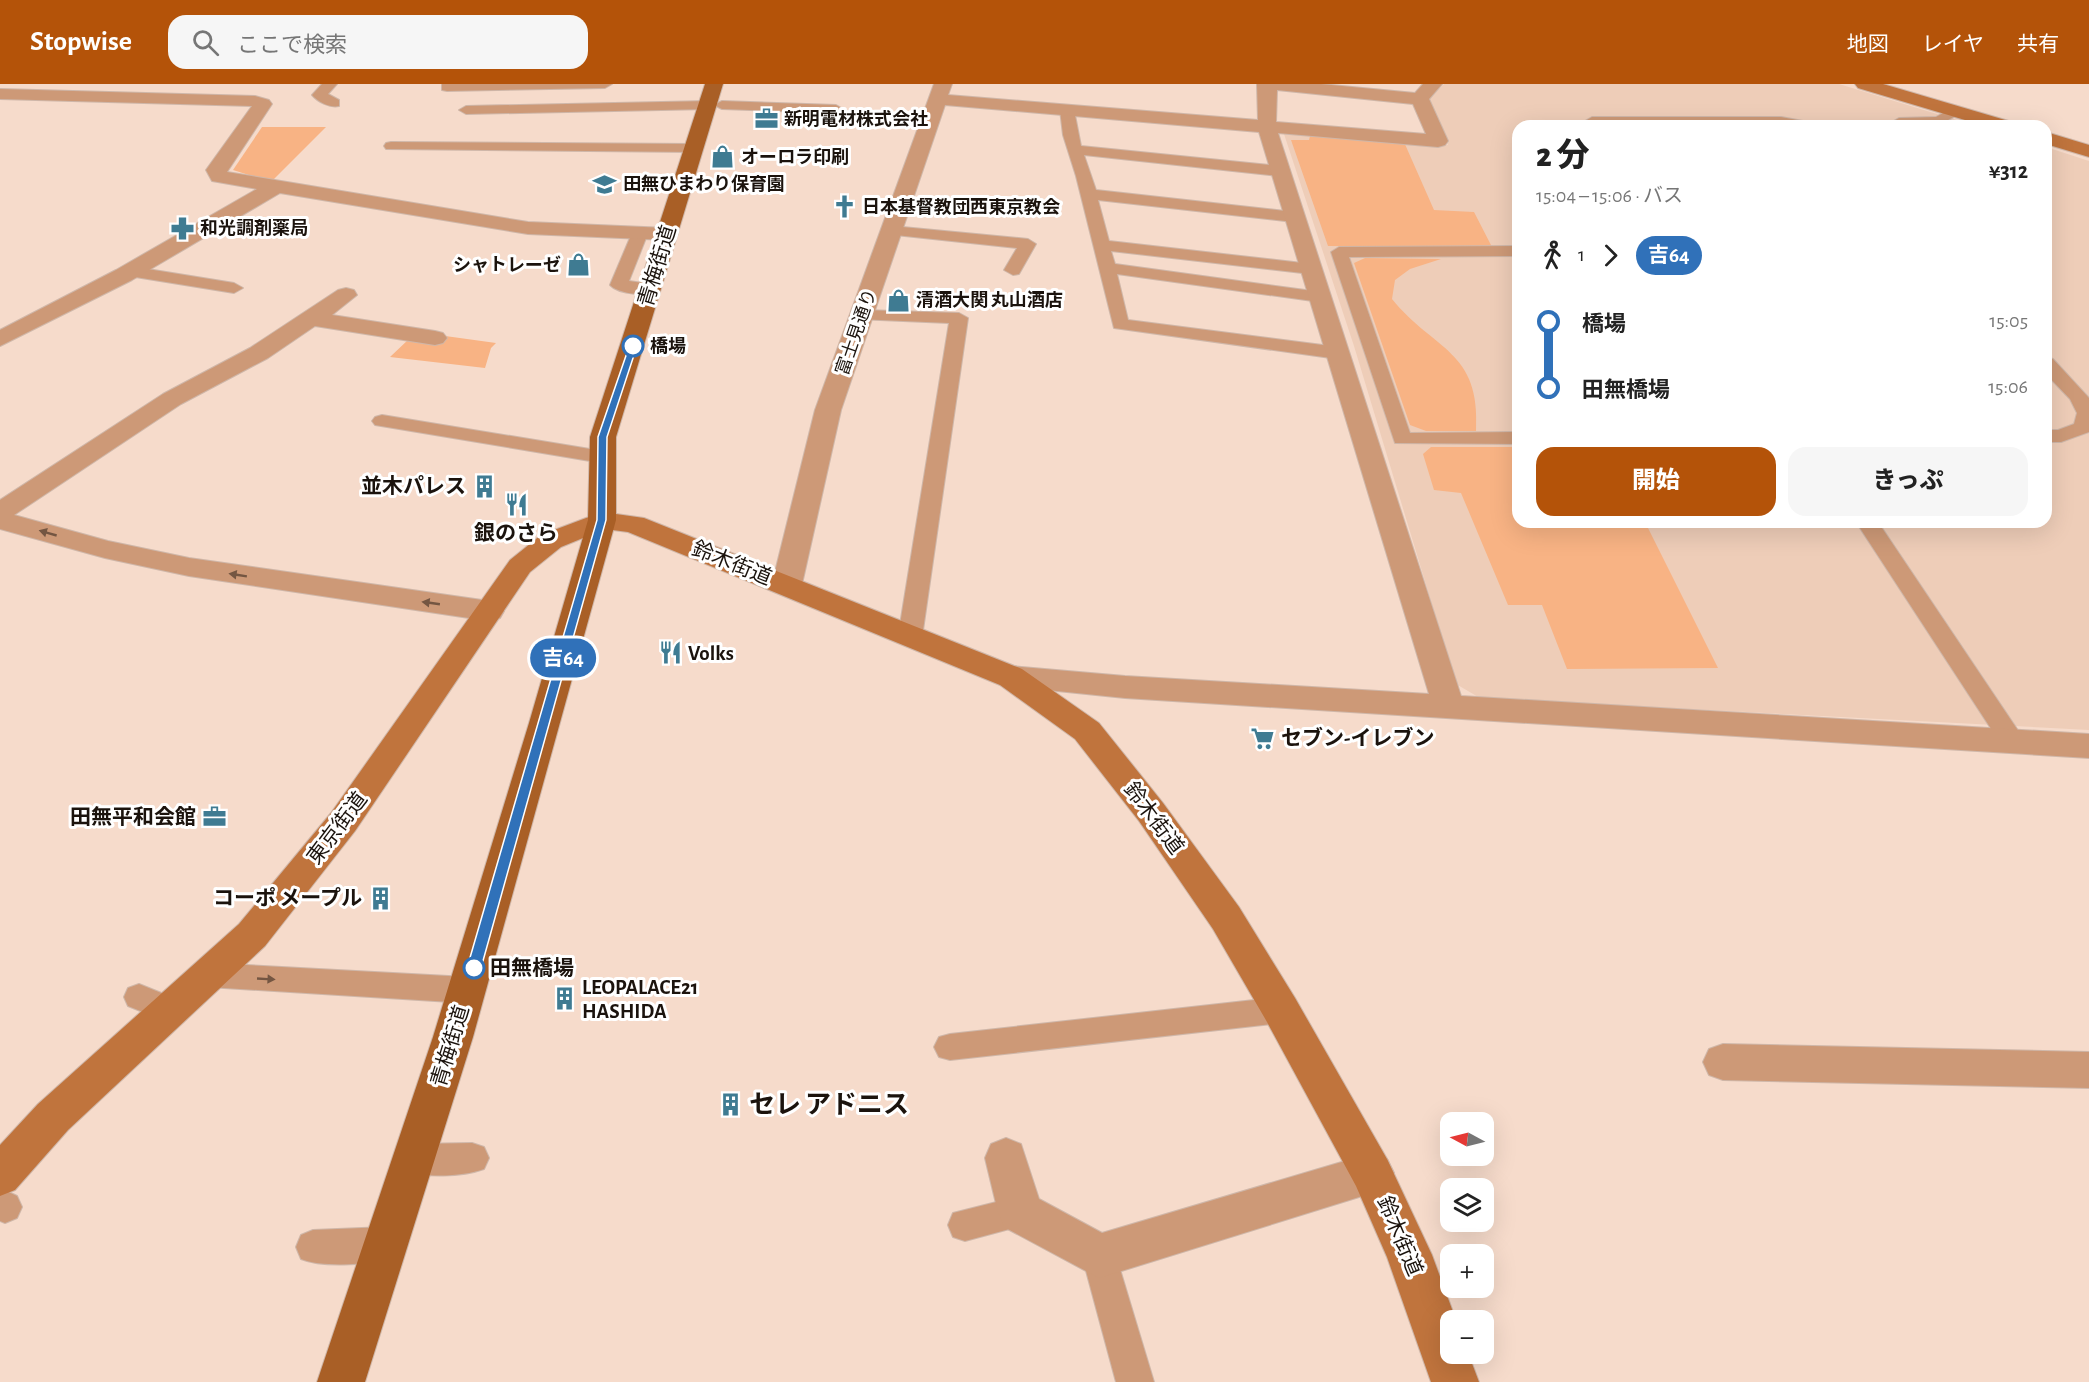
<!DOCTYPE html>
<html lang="ja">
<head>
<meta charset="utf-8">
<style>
  :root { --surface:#fff; --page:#f6f6f6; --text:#222; --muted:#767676; --accent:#b45309 }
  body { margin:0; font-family:"Alegreya Sans","Noto Sans JP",sans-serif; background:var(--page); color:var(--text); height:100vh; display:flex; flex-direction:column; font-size:22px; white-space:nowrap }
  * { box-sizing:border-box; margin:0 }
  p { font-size:20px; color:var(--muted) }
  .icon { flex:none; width:33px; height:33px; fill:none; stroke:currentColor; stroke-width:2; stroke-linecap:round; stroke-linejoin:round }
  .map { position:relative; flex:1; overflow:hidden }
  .side { position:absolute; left:1512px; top:36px; width:540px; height:408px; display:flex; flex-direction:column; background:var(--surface); border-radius:18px; box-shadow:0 6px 24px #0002 }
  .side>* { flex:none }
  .badge { padding:0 12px; border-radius:20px; font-size:21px; line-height:39px }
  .needle { width:39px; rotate:277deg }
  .buttons { position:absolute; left:1440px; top:1028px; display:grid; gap:12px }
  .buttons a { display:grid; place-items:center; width:54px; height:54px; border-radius:12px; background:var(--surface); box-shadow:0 6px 24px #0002; font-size:30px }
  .map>.badge { position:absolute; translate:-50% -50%; box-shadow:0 0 0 3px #fff }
  .legs { display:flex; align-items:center; gap:9px; height:66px; padding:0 24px; font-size:20px }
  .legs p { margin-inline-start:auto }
  .summary { display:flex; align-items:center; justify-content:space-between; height:102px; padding:0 24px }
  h1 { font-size:33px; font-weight:800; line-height:45px }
  .button { display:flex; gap:12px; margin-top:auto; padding:12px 24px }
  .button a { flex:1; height:69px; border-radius:18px; background:var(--accent); color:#fff; font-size:24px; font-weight:800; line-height:69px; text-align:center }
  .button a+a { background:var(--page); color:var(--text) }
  ul { padding:0 24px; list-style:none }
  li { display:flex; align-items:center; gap:21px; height:66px; font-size:22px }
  li i { display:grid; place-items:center; width:9px; height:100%; margin:0 8px; background:currentColor }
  li i::after { content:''; width:15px; height:15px; margin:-8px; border:4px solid; border-radius:50%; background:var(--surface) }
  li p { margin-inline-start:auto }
  li:first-child i { background:linear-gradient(#0000 50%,currentColor 0) }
  li:last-child i { background:linear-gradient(currentColor 50%,#0000 0) }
  header { display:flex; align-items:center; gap:36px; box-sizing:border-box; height:84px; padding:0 30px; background:var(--accent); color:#fff }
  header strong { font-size:28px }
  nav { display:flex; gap:33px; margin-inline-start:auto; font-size:21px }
  .search { width:420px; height:54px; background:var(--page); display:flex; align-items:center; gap:15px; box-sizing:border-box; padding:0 21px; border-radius:18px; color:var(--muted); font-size:22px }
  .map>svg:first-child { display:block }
  .built { fill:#eecdb8 }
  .green { fill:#f8b384 }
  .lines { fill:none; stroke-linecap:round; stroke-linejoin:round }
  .lane-casing { stroke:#cfb7a9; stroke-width:2 }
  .street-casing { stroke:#cfb7a9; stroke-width:2 }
  .secondary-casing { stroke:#cfb7a9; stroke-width:2 }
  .primary-casing { stroke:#cfb7a9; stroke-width:2 }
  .lane { fill:#cd9977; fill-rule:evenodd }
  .street { fill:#cd9977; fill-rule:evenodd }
  .secondary { fill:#c0743d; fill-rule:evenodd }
  .primary { fill:#a95f26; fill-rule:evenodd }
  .oneway { fill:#745642 }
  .line-1 { fill:#3071b9; stroke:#fff; stroke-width:1.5 }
  .stop-1-dot { fill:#fff; stroke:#3071b9; stroke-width:3 }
  .labels { text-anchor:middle; stroke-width:6; stroke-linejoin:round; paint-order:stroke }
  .far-poi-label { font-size:18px; font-weight:bold; fill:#1b130d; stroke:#fff; text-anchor:start }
  .far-street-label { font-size:18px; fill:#1b130d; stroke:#fff }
  .far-stop-label { font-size:18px; font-weight:bold; fill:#1b130d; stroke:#fff; text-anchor:start }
  .street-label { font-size:21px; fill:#1b130d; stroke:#fff }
  .poi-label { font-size:21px; font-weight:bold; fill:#1b130d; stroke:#fff; text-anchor:end }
  .stop-label { font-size:21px; font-weight:bold; fill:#1b130d; stroke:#fff; text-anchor:start }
  .near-poi-label { font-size:26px; font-weight:bold; fill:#1b130d; stroke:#fff; text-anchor:start }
</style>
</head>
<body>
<header>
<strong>Stopwise</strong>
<div class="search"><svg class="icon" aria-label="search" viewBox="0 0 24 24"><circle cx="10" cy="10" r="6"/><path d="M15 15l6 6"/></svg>ここで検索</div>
<nav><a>地図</a><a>レイヤ</a><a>共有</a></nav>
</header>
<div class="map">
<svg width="2089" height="1298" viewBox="0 0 2089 1298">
  <rect width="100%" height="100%" fill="#f6dbcb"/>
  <!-- built -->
  <path class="built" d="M1444,0H1839L1976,42H1518V438H2046V63L2089,77V646L1480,614L1456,600L1354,262L1284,50L1448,61L1426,18Z"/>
  <!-- green -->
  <g class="green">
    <path d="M262,43H326L271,98L233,86Z"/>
    <path d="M1310,52L1404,58L1434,126L1474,128L1492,163L1328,162L1291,56H1309Z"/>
    <path d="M1365,174L1441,175L1410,185L1395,196L1392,215C1434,267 1481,266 1476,347H1426L1410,341L1354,179Z"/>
    <path d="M438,251L496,259L491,264L485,284L390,273L409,255Z"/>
    <path d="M1431,363H1518V438H1645L1718,584L1567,585L1542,521H1508L1461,409L1434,406L1423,370Z"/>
  </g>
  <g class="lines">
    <defs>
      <g id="lane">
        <path d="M322,0H337L328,10L339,16V22C330,24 318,18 312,11Z"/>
        <path d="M442,0H612L605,4L447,7L442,6Z"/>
        <path d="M709,17L716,20L722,17L836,21L843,25L836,29L722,25L716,22L709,25L466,30L459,26L466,22Z"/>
        <path d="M1067,22L1074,26L1081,62L1279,82L1287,87L1279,92L1084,71L1096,106L1294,128L1302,133L1294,138L1098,116L1109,157L1311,180L1320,185L1311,190L1111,167L1115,180L1320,208L1329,213L1320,218L1117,190L1128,236L1338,263L1347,269L1345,273L1338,275L1114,244L1076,92L1063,51L1060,26Z"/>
        <path d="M1954,23L1961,27L1959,30L1939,41L1898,42L1892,38L1899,34L1936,33Z"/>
        <path d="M1592,33H1781L1814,39L1816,42H1588L1585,37Z"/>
        <path d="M391,58L695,60L702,64L695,68L386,65L384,62L386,59Z"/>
        <path d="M892,142L1028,155L1036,160L1019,190L1013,191L1004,186L1017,164L886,150L884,147Z"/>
        <path d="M640,144L648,149L629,197L656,201L659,205C651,214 618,210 610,201L632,149Z"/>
        <path d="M1518,162V172L1349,173L1410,349L1518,348V360L1395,359L1331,168L1339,163Z"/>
        <path d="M129,182L234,199L243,204L234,209L123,191L120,187Z"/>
        <path d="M863,226L959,229L968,234L922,553L918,559L910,561L902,559L898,553L949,239L857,235L854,231L857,227Z"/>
        <path d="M2046,273L2053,275L2089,314V348L2061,358H2046V346H2058L2074,340L2077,329L2070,315L2046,290Z"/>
        <path d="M382,331L602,367L609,369L612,373L609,377L602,379L375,341L372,337L375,333Z"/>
        <path d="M1856,438H1878L2021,651L2025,657L2021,663L2012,666L2003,663Z"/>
        <path d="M208,879L467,893L478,897L482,906L478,915L467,919L208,903L197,900L193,891L197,882Z"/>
        <path d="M139,900L181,917L185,926L181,935L170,939L128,922L124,913L128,904Z"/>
        <path d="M1281,913L1292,917L1296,926L1292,935L1281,939L950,976L939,973L934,963L939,953L950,950Z"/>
        <path d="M472,1059L484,1063L489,1074L484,1085C462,1093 424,1094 402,1086L397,1075L402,1064L414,1060Z"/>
        <path d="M0,1104L17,1112L22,1123L17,1134L5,1139L0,1137Z"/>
        <path d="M1020,1112L1032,1117L1037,1128L1032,1139L965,1157L953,1153L948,1141L953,1129Z"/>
        <path d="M386,1143L398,1148L403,1160L398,1172C376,1181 323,1184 301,1175L296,1163L301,1151L313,1146Z"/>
        <path d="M1099,1155L1111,1160L1116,1172L1154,1298H1116L1082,1172L1087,1160Z"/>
      </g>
      <g id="street">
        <path d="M934,0H952L948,11L1258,36L1257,0H1321L1415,9L1423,0H1442L1429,15L1448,57L1445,61L1438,63L1278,49L1461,612L2089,650V674L1125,614L1000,601L995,593L1000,585L1011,582L1125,592L1429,610L1259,48L945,21L841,326L802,500L797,507L787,509L777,507L772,500L815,326ZM1277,6L1413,20L1426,50L1276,38Z"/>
        <path d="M0,5L255,12L269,16L272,20L227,88L528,138L667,144L675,145L678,150L675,155L667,156L528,150L280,109L132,196L0,262V246L116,186L257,105L212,97L206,86L252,22L0,15Z"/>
        <path d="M346,204L354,206L357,211L332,231L435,247L443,249L447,254L443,259L435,261L315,242L268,274L181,320L14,431L108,457L189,474L489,517L500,520L504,527L500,534L489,537L189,492L105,474L0,445V416L163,310L250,264L338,206Z"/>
        <path d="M1723,960L2089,968V1004L1723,996L1709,991L1703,978L1709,965Z"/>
        <path d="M1006,1054L1021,1060L1039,1115L1102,1149L1372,1069L1387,1075L1394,1089L1387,1103L1372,1109L1099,1194L1004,1143L998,1128L985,1074L991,1060Z"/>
      </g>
      <g id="secondary">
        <path d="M1855,0H1883L2012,38L2014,42H1985L1858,4Z"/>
        <path d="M2046,48L2089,61V73L2046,60Z"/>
        <path d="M602,428L644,434L1022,585L1099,639L1163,719L1239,823L1295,914L1387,1075L1432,1171L1456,1236H1450V1269H1468L1479,1298H1431L1387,1173L1356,1102L1267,938L1213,845L1139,737L1075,655L1000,601L628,448L605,445L561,463L530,488L355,747L265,862L68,1046L15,1106L0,1112V1061L38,1020L239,840L331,729L510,476L541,451Z"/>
      </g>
      <path id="primary" d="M705,0H723L616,353V436L473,953L365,1298H317L433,953L529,639L588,436L590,353Z"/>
    </defs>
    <!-- lane casing -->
    <use href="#lane" class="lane-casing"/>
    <!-- street casing -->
    <use href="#street" class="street-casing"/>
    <!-- secondary casing -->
    <use href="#secondary" class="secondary-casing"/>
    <!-- primary casing -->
    <use href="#primary" class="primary-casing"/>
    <!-- lane -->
    <use href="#lane" class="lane"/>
    <!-- street -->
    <use href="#street" class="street"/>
    <!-- secondary -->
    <use href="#secondary" class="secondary"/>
    <!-- primary -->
    <use href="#primary" class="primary"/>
  </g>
  <!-- one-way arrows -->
  <defs><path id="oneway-solid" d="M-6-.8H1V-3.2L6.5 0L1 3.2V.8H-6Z" transform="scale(1.5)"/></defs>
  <g class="oneway">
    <use href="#oneway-solid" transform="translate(48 449) rotate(-164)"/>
    <use href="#oneway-solid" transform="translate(238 491) rotate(-171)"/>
    <use href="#oneway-solid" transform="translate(431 519) rotate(-172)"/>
    <use href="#oneway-solid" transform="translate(266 895) rotate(3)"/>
  </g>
  <!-- line-1 -->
  <path class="line-1" d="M630,260L637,262L607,353L606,436L481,884L474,889L467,884L597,436L598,353Z"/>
  <!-- icons -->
  <defs>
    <symbol id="office-bare" viewBox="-9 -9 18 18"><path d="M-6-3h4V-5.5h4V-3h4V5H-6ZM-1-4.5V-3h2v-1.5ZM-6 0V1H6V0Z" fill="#3f7b92" stroke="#fff" stroke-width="2.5" paint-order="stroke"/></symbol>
    <symbol id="shop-bare" viewBox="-9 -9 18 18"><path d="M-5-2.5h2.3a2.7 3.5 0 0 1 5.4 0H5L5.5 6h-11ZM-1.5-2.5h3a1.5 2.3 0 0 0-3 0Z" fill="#3f7b92" stroke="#fff" stroke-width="2.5" paint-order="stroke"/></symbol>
    <symbol id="school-bare" viewBox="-9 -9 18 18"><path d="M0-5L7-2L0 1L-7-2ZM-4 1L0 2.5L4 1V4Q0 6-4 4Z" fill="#3f7b92" stroke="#fff" stroke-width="2.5" paint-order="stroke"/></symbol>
    <symbol id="church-bare" viewBox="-9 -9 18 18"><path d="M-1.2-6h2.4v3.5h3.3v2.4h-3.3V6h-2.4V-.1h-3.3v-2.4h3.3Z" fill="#3f7b92" stroke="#fff" stroke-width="2.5" paint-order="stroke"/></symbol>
    <symbol id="pharmacy-bare" viewBox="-9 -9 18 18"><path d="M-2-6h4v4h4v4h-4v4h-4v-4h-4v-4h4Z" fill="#3f7b92" stroke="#fff" stroke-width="2.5" paint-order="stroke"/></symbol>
    <symbol id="building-bare" viewBox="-9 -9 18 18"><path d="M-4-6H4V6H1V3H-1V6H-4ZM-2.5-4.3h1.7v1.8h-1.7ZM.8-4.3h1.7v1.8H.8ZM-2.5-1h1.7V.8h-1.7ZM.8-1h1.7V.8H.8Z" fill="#3f7b92" stroke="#fff" stroke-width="2.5" paint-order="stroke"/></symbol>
    <symbol id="restaurant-bare" viewBox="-9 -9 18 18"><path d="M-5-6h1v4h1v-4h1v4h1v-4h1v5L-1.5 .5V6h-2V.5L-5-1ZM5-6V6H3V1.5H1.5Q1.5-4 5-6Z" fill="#3f7b92" stroke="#fff" stroke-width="2.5" paint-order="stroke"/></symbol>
    <symbol id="supermarket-bare" viewBox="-9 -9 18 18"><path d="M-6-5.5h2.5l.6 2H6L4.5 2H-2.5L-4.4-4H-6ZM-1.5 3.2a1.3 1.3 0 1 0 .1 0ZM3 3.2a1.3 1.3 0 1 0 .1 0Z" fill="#3f7b92" stroke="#fff" stroke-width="2.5" paint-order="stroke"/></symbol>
  </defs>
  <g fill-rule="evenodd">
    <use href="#office-bare" x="750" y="18" width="33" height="33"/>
    <use href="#shop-bare" x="706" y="56" width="33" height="33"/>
    <use href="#school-bare" x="588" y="84" width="33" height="33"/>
    <use href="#church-bare" x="828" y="106" width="33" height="33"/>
    <use href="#pharmacy-bare" x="166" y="128" width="33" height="33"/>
    <use href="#shop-bare" x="562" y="164" width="33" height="33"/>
    <use href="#shop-bare" x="882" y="200" width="33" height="33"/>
    <use href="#building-bare" x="468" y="386" width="33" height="33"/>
    <use href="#restaurant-bare" x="500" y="404" width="33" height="33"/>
    <use href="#restaurant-bare" x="654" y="552" width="33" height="33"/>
    <use href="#supermarket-bare" x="1246" y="638" width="33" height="33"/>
    <use href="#office-bare" x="198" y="716" width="33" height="33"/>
    <use href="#building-bare" x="364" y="798" width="33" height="33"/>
    <use href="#building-bare" x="548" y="898" width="33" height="33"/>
    <use href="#building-bare" x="714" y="1004" width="33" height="33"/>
  </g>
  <!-- markers -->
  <g class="stop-1-dot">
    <circle cx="633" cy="262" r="10"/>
    <circle cx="474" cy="884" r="10"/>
  </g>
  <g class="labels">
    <!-- far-poi labels -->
    <g class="far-poi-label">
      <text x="784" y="41">新明電材株式会社</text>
      <text x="741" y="79">オーロラ印刷</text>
      <text x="623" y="106">田無ひまわり保育園</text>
      <text x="862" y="129">日本基督教団西東京教会</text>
      <text x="200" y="150">和光調剤薬局</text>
      <text x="561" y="187" text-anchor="end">シャトレーゼ</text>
      <text x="916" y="222">清酒大関 丸山酒店</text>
    </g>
    <!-- far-street labels -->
    <g class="far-street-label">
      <text transform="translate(856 248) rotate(-71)" y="6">富士見通り</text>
    </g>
    <!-- far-stop labels -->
    <g class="far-stop-label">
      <text x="650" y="268">橋場</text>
    </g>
    <!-- street labels -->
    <g class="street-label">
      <text transform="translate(657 182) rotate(-73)" y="7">青梅街道</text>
      <text transform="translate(732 479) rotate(22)" y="7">鈴木街道</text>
      <text transform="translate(1154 734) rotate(53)" y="7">鈴木街道</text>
      <text transform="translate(337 744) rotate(-53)" y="7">東京街道</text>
      <text transform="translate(450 962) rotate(-73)" y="7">青梅街道</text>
      <text transform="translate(1400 1152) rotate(67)" y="7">鈴木街道</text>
    </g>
    <!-- poi labels -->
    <g class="poi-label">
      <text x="466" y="409">並木パレス</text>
      <text x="516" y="456" text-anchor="middle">銀のさら</text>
      <text x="688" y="576" text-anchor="start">Volks</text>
      <text x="1281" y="661" text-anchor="start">セブン-イレブン</text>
      <text x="196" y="740">田無平和会館</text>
      <text x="362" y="821">コーポ メープル</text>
      <text x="582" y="910" text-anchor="start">LEOPALACE21<tspan x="582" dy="24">HASHIDA</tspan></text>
    </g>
    <!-- stop labels -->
    <g class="stop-label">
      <text x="490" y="891">田無橋場</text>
    </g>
    <!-- near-poi labels -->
    <g class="near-poi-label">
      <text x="749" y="1029">セレ アドニス</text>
    </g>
  </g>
</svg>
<div class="buttons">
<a><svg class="needle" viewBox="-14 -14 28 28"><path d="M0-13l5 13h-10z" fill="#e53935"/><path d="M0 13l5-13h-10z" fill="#767676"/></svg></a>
<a><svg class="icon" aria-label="layers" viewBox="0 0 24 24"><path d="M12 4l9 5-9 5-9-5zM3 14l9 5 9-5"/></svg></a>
<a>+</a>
<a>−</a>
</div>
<b class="badge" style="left:563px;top:574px;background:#3071b9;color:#fff">吉64</b>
<section class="side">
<div class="summary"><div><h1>2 分</h1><p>15:04 – 15:06 · バス</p></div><b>¥312</b></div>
<div class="legs"><svg class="icon" aria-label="walk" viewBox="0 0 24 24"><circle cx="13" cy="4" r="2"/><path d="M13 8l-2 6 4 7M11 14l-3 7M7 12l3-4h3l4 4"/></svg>1<svg class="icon" aria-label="forward" viewBox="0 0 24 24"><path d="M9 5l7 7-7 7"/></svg><b class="badge" style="background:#3071b9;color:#fff">吉64</b></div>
<ul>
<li><i style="color:#3071b9"></i><b>橋場</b><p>15:05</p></li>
<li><i style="color:#3071b9"></i><b>田無橋場</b><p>15:06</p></li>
</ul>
<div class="button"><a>開始</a><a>きっぷ</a></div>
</section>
</div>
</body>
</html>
